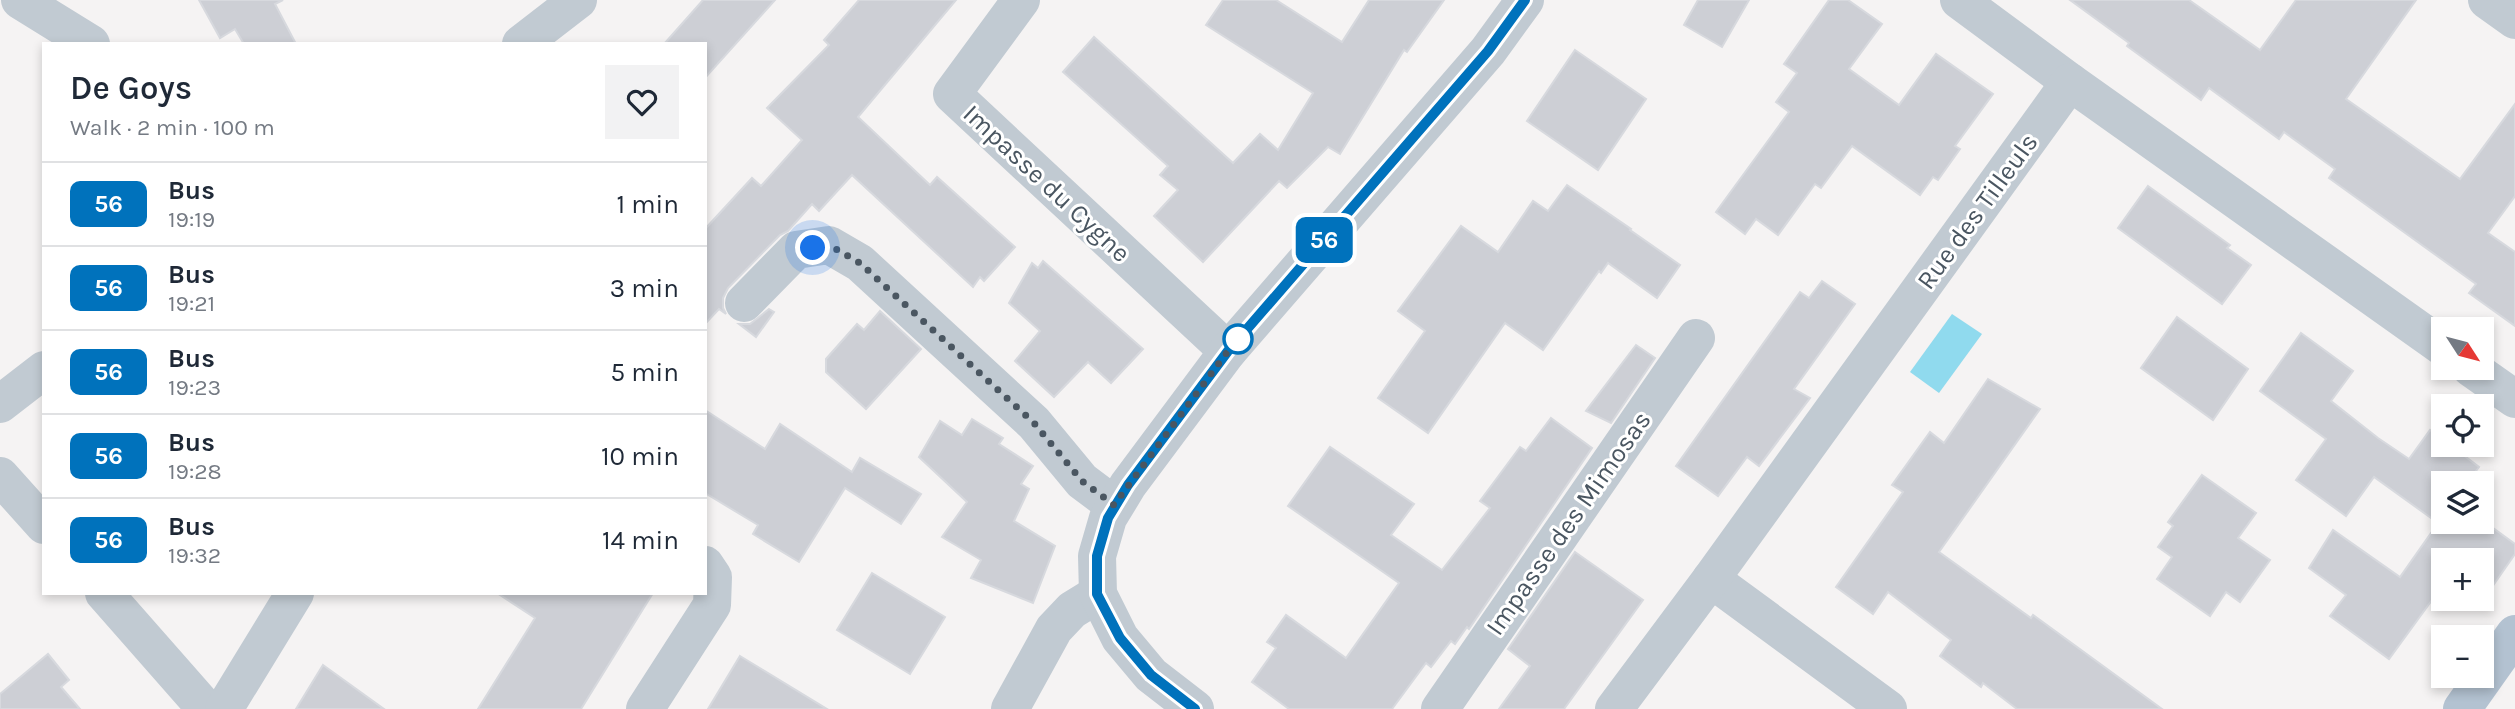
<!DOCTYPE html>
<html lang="en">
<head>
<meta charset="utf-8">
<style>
  :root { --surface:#fff; --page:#f2f2f3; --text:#1f2937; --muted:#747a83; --line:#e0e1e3 }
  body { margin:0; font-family:Karla,sans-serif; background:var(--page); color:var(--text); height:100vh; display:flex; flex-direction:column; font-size:26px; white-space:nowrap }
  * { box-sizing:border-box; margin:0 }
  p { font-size:23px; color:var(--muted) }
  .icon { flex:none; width:38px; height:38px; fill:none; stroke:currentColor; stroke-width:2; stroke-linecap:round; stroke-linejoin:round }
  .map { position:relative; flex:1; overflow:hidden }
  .panel { position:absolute; left:42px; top:42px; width:665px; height:553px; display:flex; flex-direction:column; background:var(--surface); border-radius:0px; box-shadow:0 4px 10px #0003 }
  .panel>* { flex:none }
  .badge { padding:0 14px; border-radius:10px; font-size:24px; line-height:46px }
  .needle { width:46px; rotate:126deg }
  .buttons { position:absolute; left:2431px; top:317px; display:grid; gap:14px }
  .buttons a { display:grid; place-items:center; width:63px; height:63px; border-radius:0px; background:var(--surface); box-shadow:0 4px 10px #0003; font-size:35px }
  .you { position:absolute; width:35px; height:35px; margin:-18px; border:5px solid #fff; border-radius:50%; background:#1a73e8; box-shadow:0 0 0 10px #1a73e833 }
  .map>.badge { position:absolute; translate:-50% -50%; box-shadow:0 0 0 4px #fff }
  .round { display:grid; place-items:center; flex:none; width:74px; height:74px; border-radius:0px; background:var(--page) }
  .summary { display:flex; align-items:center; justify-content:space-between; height:119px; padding:0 28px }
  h1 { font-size:33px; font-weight:600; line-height:52px }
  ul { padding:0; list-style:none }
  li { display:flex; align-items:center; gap:21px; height:84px; padding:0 28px; border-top:2px solid var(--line) }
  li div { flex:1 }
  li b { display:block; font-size:26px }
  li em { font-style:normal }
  li .badge { min-width:77px; font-weight:700; text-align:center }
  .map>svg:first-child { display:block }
  .water { fill:#90daee }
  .building { fill:#cdcfd5; stroke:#d7d9de; stroke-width:2 }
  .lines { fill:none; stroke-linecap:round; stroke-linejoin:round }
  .minor { stroke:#c1cad2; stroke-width:38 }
  .major { stroke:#b3c2d1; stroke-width:38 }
  .line-casing { stroke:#fff; stroke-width:16 }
  .line { stroke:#0072bc; stroke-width:10 }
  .walk { stroke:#4a5661; stroke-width:7; stroke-dasharray:0 12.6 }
  .stop-dot { fill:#fff; stroke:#0072bc; stroke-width:3.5 }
  .labels { text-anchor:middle; stroke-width:6; stroke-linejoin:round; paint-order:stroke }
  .street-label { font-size:26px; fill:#4a5661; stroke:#fff }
</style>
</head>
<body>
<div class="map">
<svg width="2515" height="709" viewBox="0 0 2515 709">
  <rect width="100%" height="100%" fill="#f5f3f3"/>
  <!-- water -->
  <path class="water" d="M1952,314L1982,334L1939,393L1910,372Z"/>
  <!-- building -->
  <g class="building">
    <path d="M199,0H283L275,4L296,44H244L235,29L220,38Z"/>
    <path d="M703,0H775L705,78V44H664Z"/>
    <path d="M859,0H956L858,117L930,185L937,177L1015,247L984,281L980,277L973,287L852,175L819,211L812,204L788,231L780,235L728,288L723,298V308L726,314L719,309L705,324V229L752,178L761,186L802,140L767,108L829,45L824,40Z"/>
    <path d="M1223,0H1276L1342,42L1369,0H1444L1407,52L1404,50L1340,154L1328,147L1287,188L1279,181L1203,262L1154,216L1178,190L1160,175L1168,166L1063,72L1094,37L1233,163L1260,134L1278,150L1313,93L1206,25Z"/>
    <path d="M1698,0H1749L1722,47L1684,25Z"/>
    <path d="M1829,0H1848L1882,24L1849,69L1899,105L1936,54L1993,94L1955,146L1960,149L1938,180L1933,177L1920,195L1852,146L1821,188L1815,184L1778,235L1756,219L1745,234L1716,212L1789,112L1776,102L1797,73L1784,64Z"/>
    <path d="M2070,0H2189L2260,50L2296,0H2416L2346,99L2460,179L2515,104V196L2488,233L2515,252V326L2469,293L2476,284L2329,178L2335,169L2284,132L2279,139L2209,88L2201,100L2127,46L2129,43Z"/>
    <path d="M1575,50L1646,99L1598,170L1527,121Z"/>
    <path d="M1567,185L1631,229L1630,230L1680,265L1657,298L1608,263L1601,273L1599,271L1543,350L1505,323L1428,433L1378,398L1425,331L1398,311L1461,226L1498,252L1533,201L1548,211Z"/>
    <path d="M2148,186L2230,245L2227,248L2251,265L2222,304L2118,228Z"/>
    <path d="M1043,261L1143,349L1111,383L1088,362L1054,397L1015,361L1040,331L1009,303L1032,263L1038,268Z"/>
    <path d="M1822,281L1855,304L1794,389L1810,398L1759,466L1747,457L1718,496L1676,466L1800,292L1809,298Z"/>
    <path d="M769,309L774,312L756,337L739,324H750Z"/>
    <path d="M880,311L921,349L866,409L826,372V359L857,324L864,330Z"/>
    <path d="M2177,317L2248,369L2213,420L2141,368Z"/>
    <path d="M2301,333L2353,371L2331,401L2378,438L2409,459L2430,430L2443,440V444H2449L2479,467L2467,483H2443V522H2482V520L2515,544V554L2483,600L2482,560H2443V585L2389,659L2330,616L2346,595L2309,568L2333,530L2400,577L2438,523L2374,477L2346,516L2296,480L2326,439L2260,391Z"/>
    <path d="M1636,345L1655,358L1611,423L1586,411Z"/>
    <path d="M1988,379L2040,409L1939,552L2031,618L2033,615L2162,709H2017L1983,683L1981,687L1940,656L1951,640L1888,592L1873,614L1836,587L1903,492L1892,485L1930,432L1944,443Z"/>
    <path d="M705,410L765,449L780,424L852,472L860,458L921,494L901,524L845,488L799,562L753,534L758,525L705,493Z"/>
    <path d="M1551,418L1592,448L1469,629L1467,627L1455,644L1451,641L1431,667L1426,663L1392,709H1289L1252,682L1276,648L1267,642L1286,615L1346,658L1399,583L1288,506L1330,447L1414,504L1391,535L1442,570L1490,508L1480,501L1520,447L1526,451Z"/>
    <path d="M972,419L1003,438L999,444L1033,466L1021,484L1029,489L1014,521L1055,546L1033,603L971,578L981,560L942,537L967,502L919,457L940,421L962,435Z"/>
    <path d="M2202,475L2256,513L2238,538L2270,560L2240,602L2226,592L2210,616L2157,579L2172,557L2158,547L2173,526L2168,522Z"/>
    <path d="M1575,552L1643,600L1564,709H1499L1530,666L1508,649Z"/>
    <path d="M872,573L945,617L910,674L837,630Z"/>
    <path d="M497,593H653L581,709H478L535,618Z"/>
    <path d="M48,654L69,680L61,687L80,709H0V694Z"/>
    <path d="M740,656L827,709H708Z"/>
    <path d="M323,665L384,709H296Z"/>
  </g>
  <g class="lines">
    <!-- minor -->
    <g class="minor">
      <path d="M20,0L91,44"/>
      <path d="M1021,0L952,94L1228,351"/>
      <path d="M1959,0L2070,82"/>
      <path d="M2487,0L2515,20"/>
      <path d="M521,44L578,0"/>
      <path d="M744,303L796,250L829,245L860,263L1034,423L1082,481L1114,505"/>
      <path d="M2471,368L2515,399"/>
      <path d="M0,404L44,370"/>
      <path d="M0,476L44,525"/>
      <path d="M1711,579L1888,709"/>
      <path d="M104,593L206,709"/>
      <path d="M224,709L295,593"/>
      <path d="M645,709L712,605L713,577L705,565"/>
      <path d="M1010,709L1054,629L1072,610L1098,594"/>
      <path d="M1195,709L1151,675L1120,638L1098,594L1097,556L1108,518L1128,485L1228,351L1488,51L1525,0"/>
      <path d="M1440,709L1696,338"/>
      <path d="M1614,709L1711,579L2070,82L2443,347"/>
    </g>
    <!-- major -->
    <path class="major" d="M2462,709L2515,634"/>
  </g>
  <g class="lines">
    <defs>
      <path id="line" d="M1195,709L1151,675L1120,638L1097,594V556L1108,518L1128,485L1228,351L1488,51L1525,0"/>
    </defs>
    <!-- line casing -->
    <use href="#line" class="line-casing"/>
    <!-- line -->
    <use href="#line" class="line"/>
    <!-- walk -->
    <path class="walk" d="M813,248L829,245L860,263L1034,423L1082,481L1114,505L1228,351L1245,331L1238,339"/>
  </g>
  <!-- markers -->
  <circle class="stop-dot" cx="1238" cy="339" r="14"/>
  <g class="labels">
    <!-- street labels -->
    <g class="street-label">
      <text transform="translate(1047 183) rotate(43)" y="9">Impasse du Cygne</text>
      <text transform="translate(1977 211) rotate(-54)" y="9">Rue des Tilleuls</text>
      <text transform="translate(1568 523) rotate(-55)" y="9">Impasse des Mimosas</text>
    </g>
  </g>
</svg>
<div class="buttons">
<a><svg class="needle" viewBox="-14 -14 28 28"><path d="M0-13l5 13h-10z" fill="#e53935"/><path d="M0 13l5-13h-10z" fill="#747a83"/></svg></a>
<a><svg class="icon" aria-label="locate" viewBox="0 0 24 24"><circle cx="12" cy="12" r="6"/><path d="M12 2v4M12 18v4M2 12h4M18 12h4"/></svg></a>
<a><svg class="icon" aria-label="layers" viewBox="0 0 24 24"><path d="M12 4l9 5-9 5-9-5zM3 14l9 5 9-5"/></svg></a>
<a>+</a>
<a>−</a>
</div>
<div class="you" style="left:813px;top:248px"></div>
<b class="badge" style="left:1324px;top:240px;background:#0072bc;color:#fff">56</b>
<section class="panel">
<div class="summary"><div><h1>De Goys</h1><p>Walk · 2 min · 100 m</p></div><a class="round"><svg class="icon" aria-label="heart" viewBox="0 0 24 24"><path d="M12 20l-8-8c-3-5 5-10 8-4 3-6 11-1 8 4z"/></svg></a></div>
<ul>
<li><span class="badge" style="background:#0072bc;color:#fff">56</span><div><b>Bus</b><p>19:19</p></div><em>1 min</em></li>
<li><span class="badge" style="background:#0072bc;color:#fff">56</span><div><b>Bus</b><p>19:21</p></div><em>3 min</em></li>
<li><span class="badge" style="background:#0072bc;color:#fff">56</span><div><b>Bus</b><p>19:23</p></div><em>5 min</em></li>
<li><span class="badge" style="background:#0072bc;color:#fff">56</span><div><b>Bus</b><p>19:28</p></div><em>10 min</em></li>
<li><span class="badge" style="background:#0072bc;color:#fff">56</span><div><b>Bus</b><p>19:32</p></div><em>14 min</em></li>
</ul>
</section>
</div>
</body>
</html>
